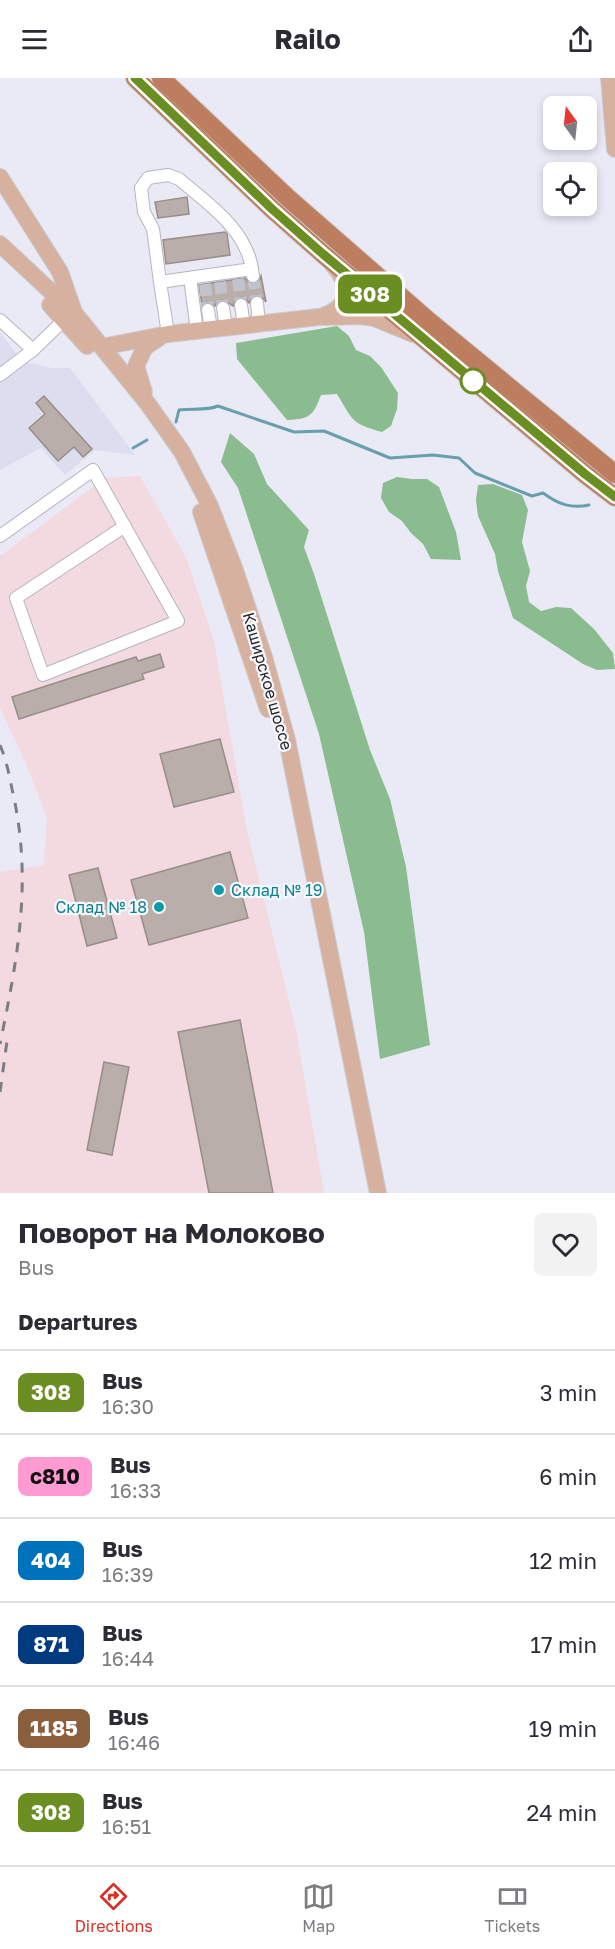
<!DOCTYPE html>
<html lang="en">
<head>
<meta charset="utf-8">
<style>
  :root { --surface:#fff; --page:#f2f2f3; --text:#2b2b33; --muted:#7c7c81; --line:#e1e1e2; --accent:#d93025 }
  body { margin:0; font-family:"Golos Text",sans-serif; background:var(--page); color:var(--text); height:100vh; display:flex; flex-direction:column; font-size:22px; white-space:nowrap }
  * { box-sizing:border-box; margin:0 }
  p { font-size:20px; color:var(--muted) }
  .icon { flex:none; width:33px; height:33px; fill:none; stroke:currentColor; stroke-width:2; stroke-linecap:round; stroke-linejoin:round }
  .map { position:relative; height:1115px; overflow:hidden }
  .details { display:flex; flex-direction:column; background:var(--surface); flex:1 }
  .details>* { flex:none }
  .badge { padding:0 12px; border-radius:9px; font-size:21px; line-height:39px }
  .needle { width:39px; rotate:345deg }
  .buttons { position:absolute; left:543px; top:18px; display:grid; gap:12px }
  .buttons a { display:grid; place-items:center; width:54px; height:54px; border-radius:9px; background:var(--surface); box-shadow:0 3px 9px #0003; font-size:30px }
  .map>.badge { position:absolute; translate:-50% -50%; box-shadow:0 0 0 3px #fff }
  h2 { padding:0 18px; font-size:22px; line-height:54px }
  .round { display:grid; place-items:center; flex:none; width:63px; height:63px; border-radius:9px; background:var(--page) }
  .overview { display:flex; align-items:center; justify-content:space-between; height:102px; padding:0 18px }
  h1 { font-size:28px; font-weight:700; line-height:45px }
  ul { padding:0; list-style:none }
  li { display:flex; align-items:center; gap:18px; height:84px; padding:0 18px; border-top:2px solid var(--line) }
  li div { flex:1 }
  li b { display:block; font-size:22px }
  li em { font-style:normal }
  li .badge { min-width:66px; font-weight:700; text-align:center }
  header { display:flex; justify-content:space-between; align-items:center; height:78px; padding:0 18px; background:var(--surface); font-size:27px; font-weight:700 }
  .dock { display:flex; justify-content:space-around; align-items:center; height:84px; border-top:2px solid var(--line); background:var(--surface); font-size:16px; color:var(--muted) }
  .dock a { display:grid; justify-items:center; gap:3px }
  .dock .active { color:var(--accent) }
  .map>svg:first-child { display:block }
  .built { fill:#dcdef0 }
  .industrial { fill:#f3d9e0 }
  .forest { fill:#8bbc90 }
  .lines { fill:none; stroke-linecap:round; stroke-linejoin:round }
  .stream { stroke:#689fae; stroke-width:3 }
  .building { fill:#b9aea9; stroke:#988d89; stroke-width:1.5 }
  .minor-tunnel { stroke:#c2c3cd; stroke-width:12; stroke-dasharray:12 6; stroke-linecap:butt }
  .minor-casing { stroke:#b4b5bf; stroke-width:14 }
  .major-casing { stroke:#cbcbcc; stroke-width:18 }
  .highway-casing { stroke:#cbcbcc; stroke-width:20 }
  .minor { stroke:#fff; stroke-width:12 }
  .major { stroke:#d7b19f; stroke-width:16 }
  .highway { stroke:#bd7d5f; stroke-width:18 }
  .rail { stroke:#7d7d84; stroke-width:3; stroke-dasharray:10 10; stroke-linecap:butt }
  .line-casing { stroke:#fff; stroke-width:14 }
  .line { stroke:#6b8e23; stroke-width:9 }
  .stop-dot { fill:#fff; stroke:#6b8e23; stroke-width:3 }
  .culture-dot { fill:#0f9aa8; stroke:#f7f8fe; stroke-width:2 }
  .labels { text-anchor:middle; stroke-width:4.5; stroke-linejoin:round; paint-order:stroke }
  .street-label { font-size:16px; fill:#28282c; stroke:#f7f8fe }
  .culture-label { font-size:16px; fill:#0d838f; stroke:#f7f8fe; text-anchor:start }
</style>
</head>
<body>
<header><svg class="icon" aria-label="menu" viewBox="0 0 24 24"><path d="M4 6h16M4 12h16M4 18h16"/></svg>Railo<svg class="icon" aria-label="share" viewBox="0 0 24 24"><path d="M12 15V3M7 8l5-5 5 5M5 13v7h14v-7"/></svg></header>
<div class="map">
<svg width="615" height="1115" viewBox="0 0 615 1115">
  <rect width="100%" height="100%" fill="#e9eaf5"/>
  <!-- built -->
  <path class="built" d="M0,254L22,283L52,290H70L135,377L95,372L65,397L41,370L0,392Z"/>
  <!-- industrial -->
  <path class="industrial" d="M140,398L186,479L214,563L246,748L296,952L324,1115H0V794L44,787L47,740L27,688L0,630V478L105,400Z"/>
  <!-- forest -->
  <g class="forest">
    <path d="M337,248L349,258L356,272L370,278L381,289L398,315L397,331L391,348L382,354C350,345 353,342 337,316L321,317C313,338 310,341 287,342L237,281L236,265Z"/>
    <path d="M230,355L254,376L267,406L309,452L304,469L314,496L370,672L390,721L406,789L430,967L380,981L364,854L319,656L238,410L221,384Z"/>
    <path d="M397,399L412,401H427L439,409L456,454L461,482L431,481L423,466L411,455L402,443L389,434L381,420L383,405Z"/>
    <path d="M493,406L522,417L528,432L522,464L530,493L526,508L529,524L541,533L556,529L571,530L594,551L613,575L615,591L597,592L583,586L513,540L498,493L495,476L478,438L476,422L478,407Z"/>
  </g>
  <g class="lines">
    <!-- stream -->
    <g class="stream">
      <path d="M176,344L179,332C193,330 206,333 218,328L294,354L324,353L390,380L433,377L459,380L475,395L532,418L543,415C558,426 571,431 589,427"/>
      <path d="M133,370L147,362"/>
    </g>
  </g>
  <!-- building -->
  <g class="building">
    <path d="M187,119L189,136L158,140L155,124Z"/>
    <path d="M225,154L227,156L230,177L166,186L163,162Z"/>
    <path d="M261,198L266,224L261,218L257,217L252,219L249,225L244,219L236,220L233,228L226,223L222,222L217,224L215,228L207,224L202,227L199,207L245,200L249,205L254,206L259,204Z"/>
    <path d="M44,318L92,371L83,379L74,369L58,383L29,350L45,336L36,325Z"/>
    <path d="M160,576L164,589L142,596L144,601L19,641L12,619L136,579L138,583Z"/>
    <path d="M220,661L234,714L174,729L160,676Z"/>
    <path d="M230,774L248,840L149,867L131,802Z"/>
    <path d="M98,790L117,860L87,868L69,797Z"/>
    <path d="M240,942L273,1115H209L178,954Z"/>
    <path d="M104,984L129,989L112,1077L87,1072Z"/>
  </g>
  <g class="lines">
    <!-- minor-tunnel -->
    <g class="minor-tunnel">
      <path d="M253,199L257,225"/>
      <path d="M238,201L241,227"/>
      <path d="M220,204L223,230"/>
      <path d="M205,206L208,232"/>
    </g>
    <defs>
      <g id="minor">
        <path d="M190,200L197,253"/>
        <path d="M160,204L153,151L144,134L141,110L148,100L168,97L179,101C208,126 246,151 252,191"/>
        <path d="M257,225L259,246"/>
        <path d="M241,227L244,248"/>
        <path d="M223,230L226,249"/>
        <path d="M208,232L211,251"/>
        <path d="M0,242L33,272"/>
        <path d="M168,256L160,204L252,191L253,198"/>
        <path d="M0,297L33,272L64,242L69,240"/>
        <path d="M0,458L93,392L178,543L43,597L16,520L125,448"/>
      </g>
      <g id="major">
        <path d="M609,0L615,71"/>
        <path d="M0,99L60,194L74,234"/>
        <path d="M0,166L76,237L148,326L182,374L210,428L235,492L264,579L287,662L378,1115"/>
        <path d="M50,227L87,268"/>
        <path d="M323,238C351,228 352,208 333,187"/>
        <path d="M102,269L168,256L319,239L362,238L374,240L413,256"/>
        <path d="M144,314L136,288L145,269L159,260"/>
        <path d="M201,434L268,631"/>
      </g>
      <g id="highway">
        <path d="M135,0L272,131L323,176L585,396L615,419"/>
        <path d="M161,0L288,120L430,244L615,396"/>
      </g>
    </defs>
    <!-- minor casing -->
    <use href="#minor" class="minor-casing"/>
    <!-- major casing -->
    <use href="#major" class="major-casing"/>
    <!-- highway casing -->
    <use href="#highway" class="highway-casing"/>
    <!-- minor -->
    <use href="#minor" class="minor"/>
    <!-- major -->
    <use href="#major" class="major"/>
    <!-- highway -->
    <use href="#highway" class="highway"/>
    <!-- rail -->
    <g class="rail">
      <path d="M0,667C6,681 9,696 12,711C33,801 18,878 0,966"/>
      <path d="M0,1014L8,956"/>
    </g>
  </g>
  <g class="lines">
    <defs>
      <path id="line" d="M135,0L272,131L323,176L585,396L615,419"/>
    </defs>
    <!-- line casing -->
    <use href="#line" class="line-casing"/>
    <!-- line -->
    <use href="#line" class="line"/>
  </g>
  <!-- markers -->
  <circle class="stop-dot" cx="473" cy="303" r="12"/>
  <g class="culture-dot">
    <circle cx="219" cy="812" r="6"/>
    <circle cx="159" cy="829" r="6"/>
  </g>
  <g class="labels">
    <!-- street labels -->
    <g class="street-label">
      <text transform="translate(268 603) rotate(74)" y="6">Каширское шоссе</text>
    </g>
    <!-- culture labels -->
    <g class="culture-label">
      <text x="231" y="818">Склад № 19</text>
      <text x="147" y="835" text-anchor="end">Склад № 18</text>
    </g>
  </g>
</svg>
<div class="buttons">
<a><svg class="needle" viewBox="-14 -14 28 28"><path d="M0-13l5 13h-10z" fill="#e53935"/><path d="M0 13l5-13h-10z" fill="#7c7c81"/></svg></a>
<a><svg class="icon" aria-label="locate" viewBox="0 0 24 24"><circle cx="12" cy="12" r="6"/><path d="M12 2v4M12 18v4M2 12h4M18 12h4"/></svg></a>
</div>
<b class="badge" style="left:370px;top:216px;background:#6b8e23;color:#fff">308</b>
</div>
<section class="details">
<div class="overview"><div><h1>Поворот на Молоково</h1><p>Bus</p></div><a class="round"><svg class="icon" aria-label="heart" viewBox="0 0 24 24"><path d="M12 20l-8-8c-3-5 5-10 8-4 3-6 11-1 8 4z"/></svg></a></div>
<h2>Departures</h2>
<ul>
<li><span class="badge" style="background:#6b8e23;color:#fff">308</span><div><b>Bus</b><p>16:30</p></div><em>3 min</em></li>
<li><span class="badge" style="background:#ff9ad2;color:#111">с810</span><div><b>Bus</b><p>16:33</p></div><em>6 min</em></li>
<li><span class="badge" style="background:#0072bc;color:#fff">404</span><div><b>Bus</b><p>16:39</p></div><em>12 min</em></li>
<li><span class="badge" style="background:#003b80;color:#fff">871</span><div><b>Bus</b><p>16:44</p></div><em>17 min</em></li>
<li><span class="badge" style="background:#8b5e3c;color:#fff">1185</span><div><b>Bus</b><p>16:46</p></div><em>19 min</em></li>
<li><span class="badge" style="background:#6b8e23;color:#fff">308</span><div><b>Bus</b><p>16:51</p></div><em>24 min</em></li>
</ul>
</section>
<nav class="dock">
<a class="active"><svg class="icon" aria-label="directions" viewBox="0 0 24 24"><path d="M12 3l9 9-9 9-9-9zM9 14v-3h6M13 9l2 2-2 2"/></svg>Directions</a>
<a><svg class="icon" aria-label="map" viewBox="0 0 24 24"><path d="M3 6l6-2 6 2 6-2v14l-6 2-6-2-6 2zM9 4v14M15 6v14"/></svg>Map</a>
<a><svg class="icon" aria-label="tickets" viewBox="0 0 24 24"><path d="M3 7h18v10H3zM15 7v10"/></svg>Tickets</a>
</nav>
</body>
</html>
